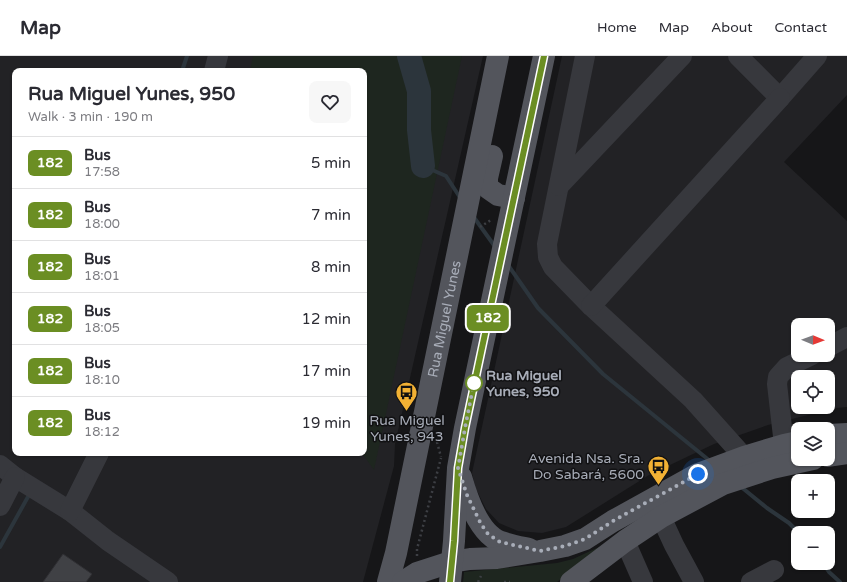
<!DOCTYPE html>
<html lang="en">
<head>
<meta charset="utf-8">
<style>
  :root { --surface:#fff; --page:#f7f7f7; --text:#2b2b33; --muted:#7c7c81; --line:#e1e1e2 }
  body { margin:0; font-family:"Varela Round",sans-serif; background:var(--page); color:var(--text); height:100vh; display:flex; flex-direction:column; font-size:15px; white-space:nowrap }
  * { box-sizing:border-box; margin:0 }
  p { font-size:13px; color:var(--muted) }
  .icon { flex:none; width:22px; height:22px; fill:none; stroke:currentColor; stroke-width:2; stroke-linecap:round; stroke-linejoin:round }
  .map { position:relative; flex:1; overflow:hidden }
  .details { position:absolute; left:12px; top:12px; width:355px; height:388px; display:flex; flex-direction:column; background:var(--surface); border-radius:8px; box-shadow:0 1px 3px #0004 }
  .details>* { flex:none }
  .badge { padding:0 8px; border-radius:6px; font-size:14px; line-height:26px }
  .needle { width:26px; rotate:91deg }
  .fabs { position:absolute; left:791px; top:262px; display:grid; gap:8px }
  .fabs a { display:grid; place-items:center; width:44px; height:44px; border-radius:8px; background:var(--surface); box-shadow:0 1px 3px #0004; font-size:20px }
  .you { position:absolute; width:20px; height:20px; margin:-10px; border:3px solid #fff; border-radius:50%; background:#1a73e8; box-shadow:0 0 0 6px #1a73e833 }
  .map>.badge { position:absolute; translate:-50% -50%; box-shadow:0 0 0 2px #fff }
  .round { display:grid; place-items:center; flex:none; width:42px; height:42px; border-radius:8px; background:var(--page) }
  .headline { display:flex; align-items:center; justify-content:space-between; height:68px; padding:0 16px }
  h1 { font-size:19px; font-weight:700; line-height:30px }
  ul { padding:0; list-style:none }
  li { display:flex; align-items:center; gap:12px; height:52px; padding:0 16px; border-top:1px solid var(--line) }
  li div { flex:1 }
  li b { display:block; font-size:15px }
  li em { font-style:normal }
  li .badge { min-width:44px; font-weight:700; text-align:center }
  header { display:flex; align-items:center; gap:24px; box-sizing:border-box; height:56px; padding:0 20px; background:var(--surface); border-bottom:1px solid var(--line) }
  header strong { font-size:19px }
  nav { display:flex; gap:22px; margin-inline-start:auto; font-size:14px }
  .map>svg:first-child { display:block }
  .built { fill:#222225; fill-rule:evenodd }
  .green { fill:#1e261f }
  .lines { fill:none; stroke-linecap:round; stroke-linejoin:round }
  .stream { stroke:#2c353c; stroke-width:4 }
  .river { stroke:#2c353c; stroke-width:24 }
  .building { fill:#404145; stroke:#303034 }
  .path { stroke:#3d3f44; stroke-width:2.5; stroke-dasharray:2 3; stroke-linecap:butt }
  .minor { stroke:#37383d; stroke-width:20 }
  .major { stroke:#53555c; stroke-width:22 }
  .line-casing { stroke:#fff; stroke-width:9 }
  .line { stroke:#6b8e23; stroke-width:6 }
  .walk { stroke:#a8adb8; stroke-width:4; stroke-dasharray:0 7.2 }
  .stop-dot { fill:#fff; stroke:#6b8e23; stroke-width:2 }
  .labels { text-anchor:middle; stroke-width:3; stroke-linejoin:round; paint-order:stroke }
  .street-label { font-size:14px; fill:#a8adb8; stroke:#111113 }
  .stop-label { font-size:14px; font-weight:bold; fill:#a8adb8; stroke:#111113; text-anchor:start }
  .poi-label { font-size:14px; fill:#a8adb8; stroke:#111113 }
</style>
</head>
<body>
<header>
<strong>Map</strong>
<nav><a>Home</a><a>Map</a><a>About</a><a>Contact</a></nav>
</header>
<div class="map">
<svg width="847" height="526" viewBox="0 0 847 526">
  <rect width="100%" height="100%" fill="#161618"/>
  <!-- built -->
  <g class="built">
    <path d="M0,0H483L395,388L394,410L363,526H0ZM15,15H364V397H15Z"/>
    <path d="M562,0H847V39L784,106L847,165V351L836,352L768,369L714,388L649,419L566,471L542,477L518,475L499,467L486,453L475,431L472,417ZM798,269H828V299H798ZM798,321H828V351H798Z"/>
  </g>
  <!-- green -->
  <g class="green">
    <path d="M253,0H462L374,414L362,397H364V15H250Z"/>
    <path d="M599,491L600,495L557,526H463L464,516L557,507L573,503Z"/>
  </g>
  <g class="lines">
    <!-- stream -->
    <g class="stream">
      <path d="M182,15L187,0"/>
      <path d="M423,110L446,120L461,143"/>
      <path d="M473,160L496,192"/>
      <path d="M508,209L538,252L603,318L710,405"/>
      <path d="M740,430L767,452L789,467L799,477"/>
      <path d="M0,491L29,439"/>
      <path d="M823,507L829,516L840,526"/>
    </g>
    <!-- river -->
    <path class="river" d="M409,0L419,35V74L423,110"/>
  </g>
  <!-- building -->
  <path class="building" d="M63,498L92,518L86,526H43Z"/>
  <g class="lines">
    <!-- path -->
    <g class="path">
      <path d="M480,171L491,164"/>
      <path d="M437,386L441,401"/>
      <path d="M417,500V493L441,402"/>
      <path d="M478,526L481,520"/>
      <path d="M504,526H510"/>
    </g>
    <!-- minor -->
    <g class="minor">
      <path d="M585,0L547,188L548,201L553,211L591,250L693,344L744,401"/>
      <path d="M738,0L780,42L817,0"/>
      <path d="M214,15L218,0"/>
      <path d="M559,130L682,0"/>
      <path d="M591,250L780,42"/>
      <path d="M828,291L847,281"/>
      <path d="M784,389L777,328L778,321L787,311L812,299"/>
      <path d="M0,409L15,421L70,455L108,485L168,526"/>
      <path d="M0,450L15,421"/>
      <path d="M70,455L99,397"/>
      <path d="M661,461L674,489L694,526"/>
      <path d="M625,485L643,526"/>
      <path d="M751,526L774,514"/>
    </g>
    <!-- major -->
    <g class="major">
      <path d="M492,100L487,122V128L488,132L498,139L514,142"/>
      <path d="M828,379L847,378"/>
      <path d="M828,400L847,397"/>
      <path d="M461,421C467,442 479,478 501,486C510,489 520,491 529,493"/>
      <path id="s1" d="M388,526L396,497L498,0"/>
      <path d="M403,526L417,517L451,506L470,503L497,502L540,495L565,490L585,483L613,465L698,418L744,401L784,389L798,386"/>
      <path d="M450,526L454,485L458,412L465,372L544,0"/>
      <path d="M571,526L625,485L661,461L723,428L772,412L813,403"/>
    </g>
  </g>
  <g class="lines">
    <defs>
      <path id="line" d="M450,526L454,485L458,412L465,372L544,0"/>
    </defs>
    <!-- line casing -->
    <use href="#line" class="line-casing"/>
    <!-- line -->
    <use href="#line" class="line"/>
    <!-- walk -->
    <path class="walk" d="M474,327L465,372L458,412L467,439L481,468L488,478L500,486L540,495L565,490L585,483L613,465L698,418"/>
  </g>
  <!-- icons -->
  <defs>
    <symbol id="bus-pin" viewBox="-11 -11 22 30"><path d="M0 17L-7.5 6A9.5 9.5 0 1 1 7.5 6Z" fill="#f2b134" stroke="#111113"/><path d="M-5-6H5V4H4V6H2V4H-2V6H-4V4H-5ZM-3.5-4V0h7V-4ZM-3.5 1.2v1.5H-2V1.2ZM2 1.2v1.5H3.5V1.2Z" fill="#111"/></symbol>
  </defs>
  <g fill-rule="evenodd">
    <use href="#bus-pin" x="394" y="324" width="25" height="34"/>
    <use href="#bus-pin" x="646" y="398" width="25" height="34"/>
  </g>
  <!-- markers -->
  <circle class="stop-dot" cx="474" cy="327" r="8"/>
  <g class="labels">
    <!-- street labels -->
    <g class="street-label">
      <text dy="5" stroke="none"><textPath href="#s1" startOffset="269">Rua Miguel Yunes</textPath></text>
    </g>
    <!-- stop labels -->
    <g class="stop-label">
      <text x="486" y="324">Rua Miguel<tspan x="486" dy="16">Yunes, 950</tspan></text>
    </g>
    <!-- poi labels -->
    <g class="poi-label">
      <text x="407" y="369">Rua Miguel<tspan x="407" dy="16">Yunes, 943</tspan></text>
      <text x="644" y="407" text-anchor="end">Avenida Nsa. Sra.<tspan x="644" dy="16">Do Sabará, 5600</tspan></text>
    </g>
  </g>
</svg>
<div class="fabs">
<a><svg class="needle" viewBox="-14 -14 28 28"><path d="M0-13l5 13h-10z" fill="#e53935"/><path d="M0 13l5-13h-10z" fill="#7c7c81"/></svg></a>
<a><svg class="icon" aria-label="locate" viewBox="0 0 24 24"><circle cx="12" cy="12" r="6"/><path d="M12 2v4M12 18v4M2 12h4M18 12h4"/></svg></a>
<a><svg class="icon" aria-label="layers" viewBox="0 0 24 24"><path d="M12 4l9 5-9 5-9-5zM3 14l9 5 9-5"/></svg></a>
<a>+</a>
<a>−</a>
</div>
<div class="you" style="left:698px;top:418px"></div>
<b class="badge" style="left:488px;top:262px;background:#6b8e23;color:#fff">182</b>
<section class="details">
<div class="headline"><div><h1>Rua Miguel Yunes, 950</h1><p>Walk · 3 min · 190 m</p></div><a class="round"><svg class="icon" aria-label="heart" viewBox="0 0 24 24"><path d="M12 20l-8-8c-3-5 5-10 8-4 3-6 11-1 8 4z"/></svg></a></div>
<ul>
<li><span class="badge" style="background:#6b8e23;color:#fff">182</span><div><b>Bus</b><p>17:58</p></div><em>5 min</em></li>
<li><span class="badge" style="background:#6b8e23;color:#fff">182</span><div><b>Bus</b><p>18:00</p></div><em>7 min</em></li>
<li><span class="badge" style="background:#6b8e23;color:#fff">182</span><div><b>Bus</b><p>18:01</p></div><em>8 min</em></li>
<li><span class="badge" style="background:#6b8e23;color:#fff">182</span><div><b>Bus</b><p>18:05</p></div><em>12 min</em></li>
<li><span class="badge" style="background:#6b8e23;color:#fff">182</span><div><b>Bus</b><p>18:10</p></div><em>17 min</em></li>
<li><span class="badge" style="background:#6b8e23;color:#fff">182</span><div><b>Bus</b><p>18:12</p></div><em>19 min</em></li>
</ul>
</section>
</div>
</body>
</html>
